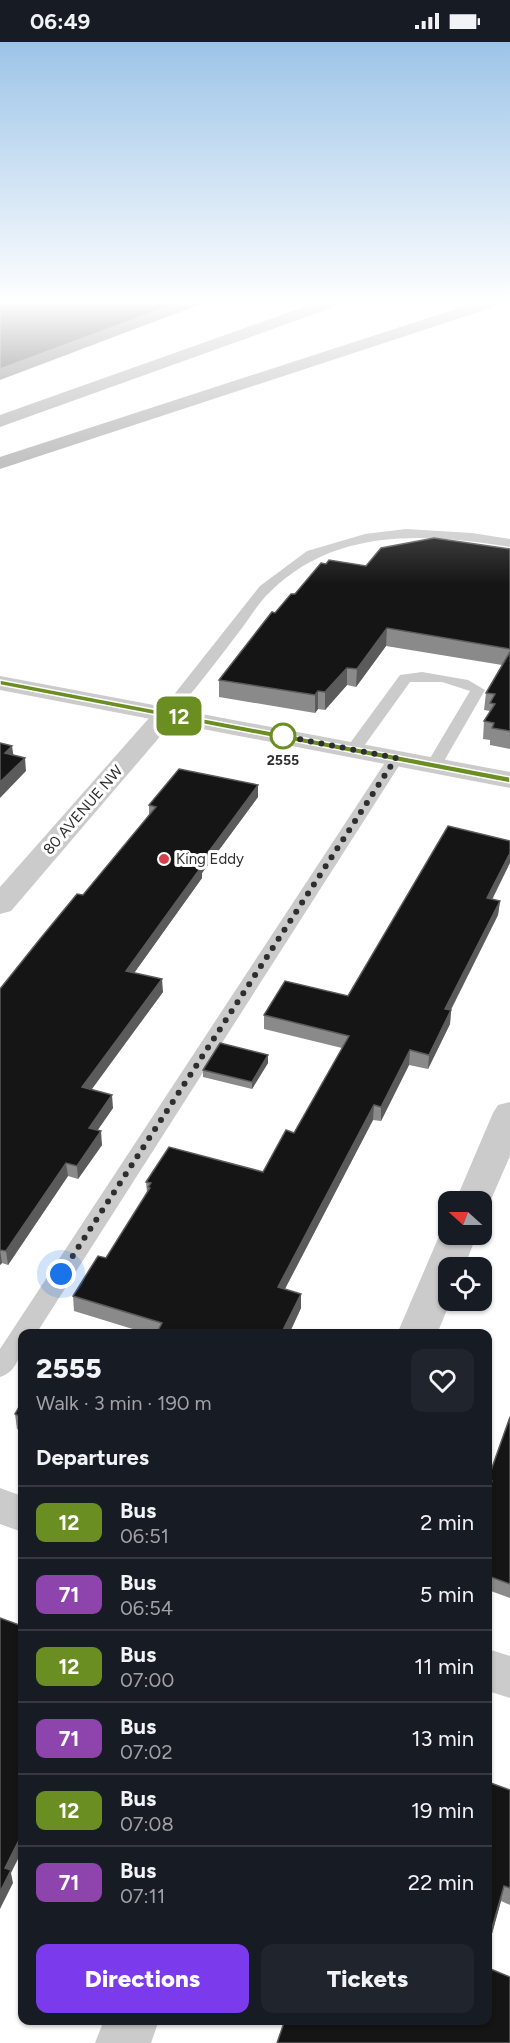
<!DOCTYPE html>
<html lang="en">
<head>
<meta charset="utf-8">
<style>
  :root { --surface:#171b24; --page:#20242c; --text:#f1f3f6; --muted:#9ea1a6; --line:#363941; --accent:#7c3aed }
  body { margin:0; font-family:Figtree,sans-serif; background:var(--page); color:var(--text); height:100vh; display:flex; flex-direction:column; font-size:22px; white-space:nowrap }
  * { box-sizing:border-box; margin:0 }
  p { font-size:20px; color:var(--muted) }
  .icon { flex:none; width:33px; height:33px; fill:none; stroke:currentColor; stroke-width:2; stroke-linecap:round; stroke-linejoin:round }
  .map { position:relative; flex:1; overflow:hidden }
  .details { position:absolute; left:18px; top:1287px; width:474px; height:696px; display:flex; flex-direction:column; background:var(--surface); border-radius:12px; box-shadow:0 2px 4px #0004 }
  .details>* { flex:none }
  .badge { padding:0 12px; border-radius:9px; font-size:21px; line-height:39px }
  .needle { width:39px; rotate:291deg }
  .controls { position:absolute; left:438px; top:1149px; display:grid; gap:12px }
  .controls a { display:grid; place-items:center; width:54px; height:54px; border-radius:12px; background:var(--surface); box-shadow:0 2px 4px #0004; font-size:30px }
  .you { position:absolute; width:30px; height:30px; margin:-15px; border:4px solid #fff; border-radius:50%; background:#1a73e8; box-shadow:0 0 0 9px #1a73e833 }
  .map>.badge { position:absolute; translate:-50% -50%; box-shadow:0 0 0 3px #fff }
  h2 { padding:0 18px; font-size:22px; line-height:54px }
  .round { display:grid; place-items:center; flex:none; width:63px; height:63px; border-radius:12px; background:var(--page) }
  .headline { display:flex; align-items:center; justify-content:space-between; height:102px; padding:0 18px }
  h1 { font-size:28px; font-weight:800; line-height:45px }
  .cta { display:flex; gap:12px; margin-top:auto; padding:12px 18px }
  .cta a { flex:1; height:69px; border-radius:12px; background:var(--accent); color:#fff; font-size:24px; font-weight:800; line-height:69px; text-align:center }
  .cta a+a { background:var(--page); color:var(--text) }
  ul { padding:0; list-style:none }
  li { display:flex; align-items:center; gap:18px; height:72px; padding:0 18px; border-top:2px solid var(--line) }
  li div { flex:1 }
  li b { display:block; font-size:22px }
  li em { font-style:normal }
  li .badge { min-width:66px; font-weight:700; text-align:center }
  .status { display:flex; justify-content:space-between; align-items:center; height:42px; padding:0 30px; background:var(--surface); direction:ltr }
  .status svg { height:16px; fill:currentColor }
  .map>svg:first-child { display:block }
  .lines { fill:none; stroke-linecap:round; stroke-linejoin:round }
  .service { fill:#cbcbcb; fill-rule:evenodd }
  .minor { fill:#cbcbcb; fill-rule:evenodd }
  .tertiary { fill:#cbcbcb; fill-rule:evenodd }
  .motorway { fill:#959595; fill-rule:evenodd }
  .wall { fill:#8a8a8a }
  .shaded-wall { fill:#5b5b5b }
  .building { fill:#151515; stroke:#5b5b5b; stroke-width:1.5 }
  .line { fill:#6b8e23; stroke:#fff; stroke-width:1.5 }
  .walk { stroke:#2e2e2e; stroke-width:6; stroke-dasharray:0 10.8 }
  .stop-dot { fill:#fff; stroke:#6b8e23; stroke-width:3 }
  .poi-dot { fill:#d4414b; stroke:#fff; stroke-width:2 }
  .labels { text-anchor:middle; stroke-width:6; stroke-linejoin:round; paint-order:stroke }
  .far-stop-label { font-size:14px; font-weight:bold; fill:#2e2e2e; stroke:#fff }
  .street-label { font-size:15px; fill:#2e2e2e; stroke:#fff }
  .poi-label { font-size:15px; fill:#2e2e2e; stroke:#fff; text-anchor:start }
</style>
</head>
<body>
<div class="status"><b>06:49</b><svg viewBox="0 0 49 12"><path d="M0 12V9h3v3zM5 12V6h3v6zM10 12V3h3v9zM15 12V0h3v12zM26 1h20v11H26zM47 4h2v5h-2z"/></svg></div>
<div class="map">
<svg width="510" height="2001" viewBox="0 0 510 2001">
  <rect width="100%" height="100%" fill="#fff"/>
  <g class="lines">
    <!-- service -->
    <g class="service">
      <path d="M406,487L472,491L510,497V505C426,491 335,485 270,550C259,560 251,574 242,586C219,616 196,647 171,675H161L158,672L161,669L260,544L307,509L365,492Z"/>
      <path d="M422,630L468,638L485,648L440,726H428L426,723L470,649L442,640H410L359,711H347L345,708L400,633Z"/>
      <path d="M396,711L404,716L36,1292H22C22,1309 19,1329 0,1335V1307L388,716Z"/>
    </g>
    <!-- minor -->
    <g class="minor">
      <path d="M166,664L175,667L179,672L175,677L11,869L0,872V845L157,667Z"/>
      <path d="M510,1060V1114L486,1169L482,1170V1160H455L493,1071L498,1063Z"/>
      <path d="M448,1182V1192H477L464,1226H448V1258H451L437,1292H397L440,1192Z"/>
      <path d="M0,1446L22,1454V1490L0,1482Z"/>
      <path d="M488,1607L510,1614V1656L488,1649Z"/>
      <path d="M104,1978H159L151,2001H95Z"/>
    </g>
    <!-- tertiary -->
    <path class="tertiary" d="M0,634L510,730V746L0,648Z"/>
    <!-- motorway -->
    <g class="motorway">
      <path d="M312,262H336L334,265L0,385V373Z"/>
      <path d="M471,262H496L494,265L0,427V415Z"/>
    </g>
  </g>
  <!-- wall -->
  <g class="wall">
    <path d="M510,507V707L490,703V698L483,697L484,679L490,669L484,668L486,651L502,623L386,604L356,645L347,643L325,668L318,667L315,671L219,655V638L275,571L295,552L366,524Z"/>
    <path d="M258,743V755L202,831V836L134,931L163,950L91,1047L113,1066L97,1089L102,1103L78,1137L68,1134L8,1223L2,1221L0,1223V947L83,853L149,773V763Z"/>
    <path d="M492,857L500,859L498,873L451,968L450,982L428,1027L409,1023L381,1079L373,1078L285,1247L301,1266L289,1292H149L74,1269L73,1254L106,1216L147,1151L146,1140L263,1130L294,1091L342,1006L264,987V973L348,954Z"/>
    <path d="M268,1013V1021L252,1047L203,1035V1028Z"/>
    <path d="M22,1360V1389L17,1387L15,1372Z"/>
    <path d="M510,1375V1556L488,1548V1437Z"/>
    <path d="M488,1740L510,1748V1863L501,1859L488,1906Z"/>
  </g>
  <!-- shaded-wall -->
  <g class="shaded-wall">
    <path d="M175,262H201L0,338V327Z"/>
    <path d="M387,586L386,604L356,645L357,627Z"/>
    <path d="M347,626V643L325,668V650Z"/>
    <path d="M318,649V667L315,671V653Z"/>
    <path d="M12,704L14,717L5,711Z"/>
    <path d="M25,716L26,729L0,756V740Z"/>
    <path d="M258,743V755L202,831V836L127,941L126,929L199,823Z"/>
    <path d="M510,811V821L486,870L487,856Z"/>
    <path d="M500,859L498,873L444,981L445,967Z"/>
    <path d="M162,937L163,950L84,1058L82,1045Z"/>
    <path d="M451,968L450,982L428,1027L429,1013Z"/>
    <path d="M410,1008L409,1023L381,1079V1065Z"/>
    <path d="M268,1013V1021L252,1047V1040Z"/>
    <path d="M112,1053L113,1066L90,1099L89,1086Z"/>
    <path d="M374,1063L373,1078L278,1260V1245Z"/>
    <path d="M101,1089L102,1103L78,1137L77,1124Z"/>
    <path d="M66,1121L68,1134L8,1223L6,1209Z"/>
    <path d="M0,1207L2,1221L0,1223Z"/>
    <path d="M301,1252V1266L289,1292H281Z"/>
    <path d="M22,1792V1809L11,1831L13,1841L0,1867V1850L5,1826Z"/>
    <path d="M504,1844L501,1859L488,1906V1900Z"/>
  </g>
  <!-- building -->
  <g class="building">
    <path d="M0,262H175L0,327Z"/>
    <path d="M434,496L510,507V607L387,586L357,627L347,626L325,650L318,649L315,653L219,638L272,570L275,571L291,552H295L321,521L326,522L329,518L366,524L381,506Z"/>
    <path d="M510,610V689L492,686L494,681L484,679L495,662L490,661L495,652L486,651Z"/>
    <path d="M0,701L12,704L5,711L25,716L0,740Z"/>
    <path d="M179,727L258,743L199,823L202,824L126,929L162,937L82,1045L112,1053L89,1086L101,1089L77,1124L66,1121L6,1209L0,1208V947L40,897L77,852L83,853L156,765L149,763Z"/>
    <path d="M448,784L510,799V811L487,856L500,859L445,967L451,968L429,1013L410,1008L381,1065L374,1063L278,1245L301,1252L281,1292H156L162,1281L73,1254L98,1214L106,1216L150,1146L148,1145L151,1141L146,1140L169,1105L263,1130L286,1088L294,1091L349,994L264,973L285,939L348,954Z"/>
    <path d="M220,1001L268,1013L252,1040L203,1028Z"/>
    <path d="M22,1360V1375L15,1372Z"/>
    <path d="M510,1375V1542L488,1534V1452L492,1439L488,1437Z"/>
    <path d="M0,1576L22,1584V1792L5,1826L11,1828L0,1850Z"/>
    <path d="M488,1740L510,1748V1846L504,1844L488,1900Z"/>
    <path d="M488,1926L510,1935V2001H277L285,1978H488Z"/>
  </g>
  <!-- sky -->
  <linearGradient id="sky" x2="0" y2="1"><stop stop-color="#9cc4e8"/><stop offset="0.48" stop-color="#fff"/><stop offset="1" stop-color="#fff" stop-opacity="0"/></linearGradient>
  <rect width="510" height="542" fill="url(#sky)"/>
  <!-- line -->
  <path class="line" d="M0,638L510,735V741L0,643Z"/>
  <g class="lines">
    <!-- walk -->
    <path class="walk" d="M61,1232L396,716L283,694"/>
  </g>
  <!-- markers -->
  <circle class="stop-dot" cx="283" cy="694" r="12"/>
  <circle class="poi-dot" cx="164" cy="817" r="6"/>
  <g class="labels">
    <!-- far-stop labels -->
    <g class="far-stop-label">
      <text x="283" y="723">2555</text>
    </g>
    <!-- street labels -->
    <g class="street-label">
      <text transform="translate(83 768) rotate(-49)" y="5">80 AVENUE NW</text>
    </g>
    <!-- poi labels -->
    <g class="poi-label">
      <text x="176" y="822">King Eddy</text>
    </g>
  </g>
</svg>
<div class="controls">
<a><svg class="needle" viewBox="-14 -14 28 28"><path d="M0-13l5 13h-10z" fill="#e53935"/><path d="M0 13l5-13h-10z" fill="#9ea1a6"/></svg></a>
<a><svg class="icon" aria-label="locate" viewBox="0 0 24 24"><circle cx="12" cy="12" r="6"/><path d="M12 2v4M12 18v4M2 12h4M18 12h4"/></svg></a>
</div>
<div class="you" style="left:61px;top:1232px"></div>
<b class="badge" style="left:179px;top:674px;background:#6b8e23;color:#fff">12</b>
<section class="details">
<div class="headline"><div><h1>2555</h1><p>Walk · 3 min · 190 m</p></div><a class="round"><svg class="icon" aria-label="heart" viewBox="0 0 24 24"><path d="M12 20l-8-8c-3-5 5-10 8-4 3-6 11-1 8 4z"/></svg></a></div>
<h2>Departures</h2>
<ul>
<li><span class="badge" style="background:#6b8e23;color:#fff">12</span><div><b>Bus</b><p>06:51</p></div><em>2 min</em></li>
<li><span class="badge" style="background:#8e44ad;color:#fff">71</span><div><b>Bus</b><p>06:54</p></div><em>5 min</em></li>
<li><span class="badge" style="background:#6b8e23;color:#fff">12</span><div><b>Bus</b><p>07:00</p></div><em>11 min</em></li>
<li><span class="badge" style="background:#8e44ad;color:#fff">71</span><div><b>Bus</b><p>07:02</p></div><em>13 min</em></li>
<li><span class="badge" style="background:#6b8e23;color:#fff">12</span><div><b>Bus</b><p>07:08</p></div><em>19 min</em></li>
<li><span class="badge" style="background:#8e44ad;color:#fff">71</span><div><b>Bus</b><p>07:11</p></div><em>22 min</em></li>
</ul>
<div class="cta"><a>Directions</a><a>Tickets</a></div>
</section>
</div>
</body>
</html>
